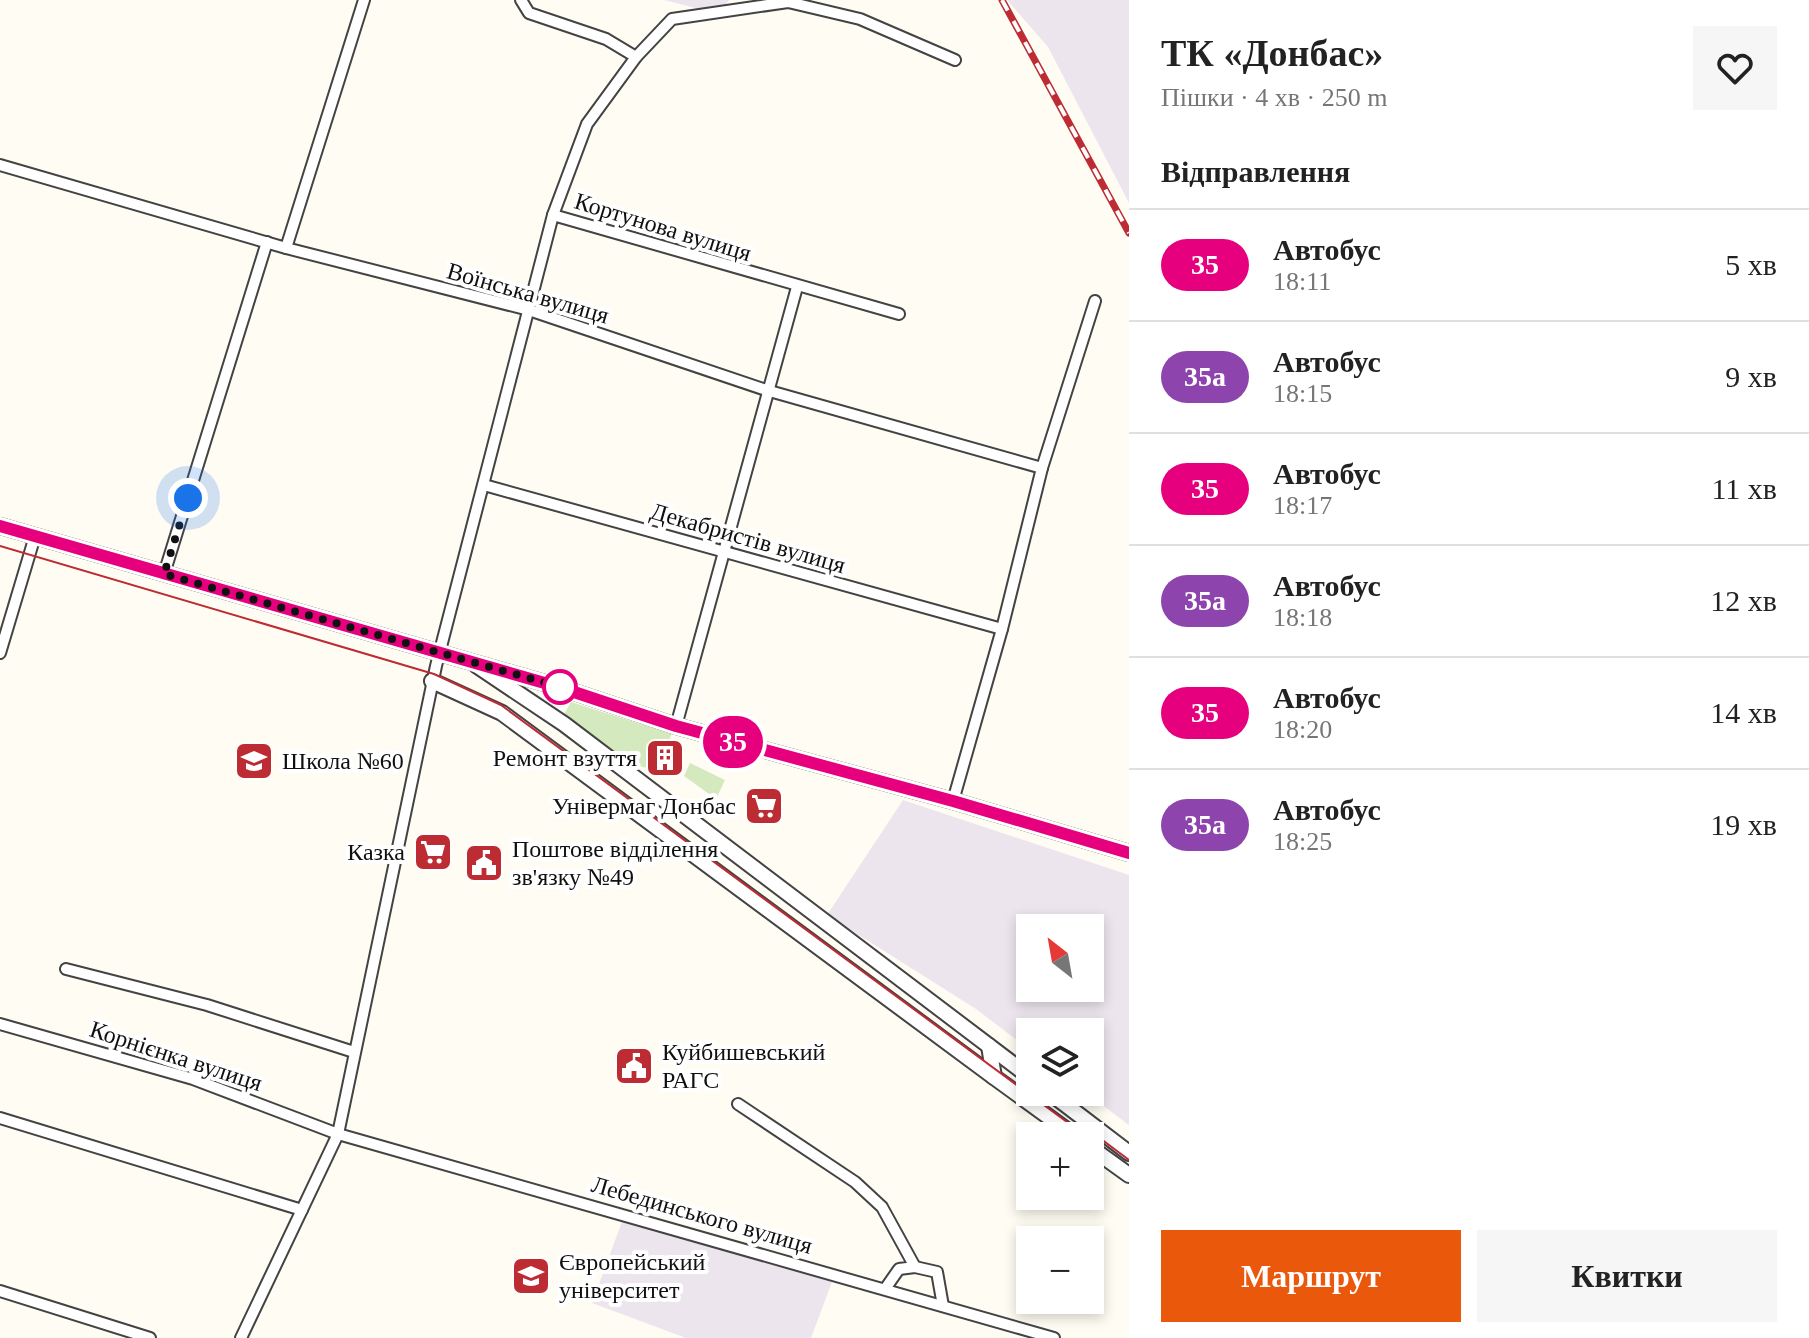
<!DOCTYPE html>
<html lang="uk">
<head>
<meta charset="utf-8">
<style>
  :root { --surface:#fff; --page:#f6f6f6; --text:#222; --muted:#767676; --line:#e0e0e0; --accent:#ea580c }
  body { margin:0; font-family:"Times New Roman",serif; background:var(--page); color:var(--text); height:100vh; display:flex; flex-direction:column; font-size:30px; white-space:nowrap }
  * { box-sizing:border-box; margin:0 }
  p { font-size:26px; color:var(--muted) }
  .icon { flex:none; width:44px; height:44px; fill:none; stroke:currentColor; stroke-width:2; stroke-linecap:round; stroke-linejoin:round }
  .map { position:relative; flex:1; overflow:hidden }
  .details { display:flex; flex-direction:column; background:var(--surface); width:680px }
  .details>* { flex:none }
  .badge { padding:0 16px; border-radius:26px; font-size:28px; line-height:52px }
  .needle { width:52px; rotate:329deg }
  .fabs { position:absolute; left:1016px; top:914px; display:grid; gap:16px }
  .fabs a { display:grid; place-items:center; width:88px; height:88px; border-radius:0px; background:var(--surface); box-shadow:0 4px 12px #0003; font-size:40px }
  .you { position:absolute; width:40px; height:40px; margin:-20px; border:6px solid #fff; border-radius:50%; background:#1a73e8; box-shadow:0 0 0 12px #1a73e833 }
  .map>.badge { position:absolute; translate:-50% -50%; box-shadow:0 0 0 4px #fff }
  h2 { padding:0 32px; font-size:30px; line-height:72px }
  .round { display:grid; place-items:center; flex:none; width:84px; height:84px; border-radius:0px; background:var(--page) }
  .head { display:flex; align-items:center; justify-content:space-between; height:136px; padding:0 32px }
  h1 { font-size:38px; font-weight:600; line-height:60px }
  .action { display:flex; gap:16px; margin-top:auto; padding:16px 32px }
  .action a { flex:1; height:92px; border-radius:0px; background:var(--accent); color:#fff; font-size:32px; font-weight:600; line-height:92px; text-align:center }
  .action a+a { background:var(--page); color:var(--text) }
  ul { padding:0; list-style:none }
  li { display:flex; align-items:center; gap:24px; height:112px; padding:0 32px; border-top:2px solid var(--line) }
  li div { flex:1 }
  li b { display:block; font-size:30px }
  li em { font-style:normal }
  li .badge { min-width:88px; font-weight:700; text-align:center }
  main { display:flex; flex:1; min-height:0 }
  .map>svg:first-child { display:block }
  .industrial { fill:#ede5ee; fill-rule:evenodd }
  .green { fill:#d4e9bd }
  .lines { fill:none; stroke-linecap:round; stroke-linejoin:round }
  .minor-casing { stroke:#434343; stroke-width:14 }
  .tertiary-casing { stroke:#434343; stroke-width:18 }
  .secondary-casing { stroke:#323232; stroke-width:18 }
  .minor { stroke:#fff; stroke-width:10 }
  .tertiary { stroke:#fff; stroke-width:14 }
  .secondary { stroke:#fcf3b1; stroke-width:14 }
  .tram { stroke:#bd2b33; stroke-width:2 }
  .rail-casing { stroke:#bd2b33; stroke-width:7 }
  .rail { stroke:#fff; stroke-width:4; stroke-dasharray:12; stroke-linecap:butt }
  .line-casing { stroke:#fff; stroke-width:18 }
  .line { stroke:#e6007e; stroke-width:12 }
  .walk { stroke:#101010; stroke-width:8; stroke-dasharray:0 14.4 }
  .stop-dot { fill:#fff; stroke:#e6007e; stroke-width:4 }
  .labels { text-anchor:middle; stroke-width:8; stroke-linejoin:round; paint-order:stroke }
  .street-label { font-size:24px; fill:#101010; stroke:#fff }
  .poi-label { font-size:24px; fill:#101010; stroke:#fff; text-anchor:start }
</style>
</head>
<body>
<main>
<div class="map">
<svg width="1129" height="1338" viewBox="0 0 1129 1338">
  <rect width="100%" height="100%" fill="#fffcf3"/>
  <!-- industrial -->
  <g class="industrial">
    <path d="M664,0H729L719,14Z"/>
    <path d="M1007,0H1129V203L1048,47Z"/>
    <path d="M903,800L1129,875V1125L1085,1092H1090V1032H1030V1050L976,1009L827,915ZM1030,928H1090V988H1030Z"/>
    <path d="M624,1216L832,1282L811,1338H686L592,1303Z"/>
  </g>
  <!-- green -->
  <g class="green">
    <path d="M571,702L672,734C667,743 662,761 654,766C636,777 579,727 563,716Z"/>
    <path d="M690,763L725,780L716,799L684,776Z"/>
  </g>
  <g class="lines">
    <defs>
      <g id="minor">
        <path d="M521,0L529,13L606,39L636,57"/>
        <path d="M0,165L286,248L529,310L766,390L1042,468"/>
        <path d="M286,248L364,0"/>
        <path d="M899,314L553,215L587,124L636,57L672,19L788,2L860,19L955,60"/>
        <path d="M484,485L1002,629"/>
        <path d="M164,574L267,242"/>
        <path d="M0,653L35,536"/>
        <path d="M676,726L797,287"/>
        <path d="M953,801L1002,629L1042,468L1095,301"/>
        <path d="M66,969L207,1005L354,1052"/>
        <path d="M0,1024L193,1079L338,1134L1054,1338"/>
        <path d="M738,1104L855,1182L882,1207L915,1267L899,1269L885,1289"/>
        <path d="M0,1118L302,1210"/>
        <path d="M915,1267L937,1272L943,1306"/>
        <path d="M0,1291L150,1338"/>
        <path d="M241,1338L338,1134L436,666L553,215"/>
      </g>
      <g id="tertiary">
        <path d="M476,665L564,724L1030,1077"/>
        <path d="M432,681L502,713L994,1077"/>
        <path d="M989,1046L994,1077L1075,1136"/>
        <path d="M1049,1092L1129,1153"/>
        <path d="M1090,1147L1129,1175"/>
      </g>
      <path id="secondary" d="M0,526L562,688L676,726L953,801L1129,853"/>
    </defs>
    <!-- minor casing -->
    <use href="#minor" class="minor-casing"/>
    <!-- tertiary casing -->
    <use href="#tertiary" class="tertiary-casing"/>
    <!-- secondary casing -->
    <use href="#secondary" class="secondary-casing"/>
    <!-- minor -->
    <use href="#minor" class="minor"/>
    <!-- tertiary -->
    <use href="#tertiary" class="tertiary"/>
    <!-- secondary -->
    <use href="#secondary" class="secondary"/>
    <!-- tram -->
    <g class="tram">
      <path d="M0,546L434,674L501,705L1086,1136"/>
      <path d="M1081,1124L1129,1160"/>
    </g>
    <defs>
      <path id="rail" d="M1002,0L1129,233"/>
    </defs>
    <!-- rail casing -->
    <use href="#rail" class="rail-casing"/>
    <!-- rail -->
    <use href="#rail" class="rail"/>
  </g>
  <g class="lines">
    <defs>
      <path id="line" d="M0,526L562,688L676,726L953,801L1129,853"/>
    </defs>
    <!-- line casing -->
    <use href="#line" class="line-casing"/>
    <!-- line -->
    <use href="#line" class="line"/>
    <!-- walk -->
    <path class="walk" d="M188,498L164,574L560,687"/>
  </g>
  <!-- icons -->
  <defs>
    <symbol id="building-square" viewBox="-11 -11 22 22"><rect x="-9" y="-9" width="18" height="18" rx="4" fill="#bd2b33" stroke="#fff"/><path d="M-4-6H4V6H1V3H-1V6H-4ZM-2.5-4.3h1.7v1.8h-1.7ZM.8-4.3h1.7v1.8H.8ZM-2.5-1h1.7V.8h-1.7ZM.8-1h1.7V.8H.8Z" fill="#fff"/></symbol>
    <symbol id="school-square" viewBox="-11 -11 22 22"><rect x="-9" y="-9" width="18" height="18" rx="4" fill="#bd2b33" stroke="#fff"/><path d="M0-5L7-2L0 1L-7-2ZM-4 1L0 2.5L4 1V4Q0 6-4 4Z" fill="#fff"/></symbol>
    <symbol id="supermarket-square" viewBox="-11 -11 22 22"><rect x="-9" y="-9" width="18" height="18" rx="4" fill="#bd2b33" stroke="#fff"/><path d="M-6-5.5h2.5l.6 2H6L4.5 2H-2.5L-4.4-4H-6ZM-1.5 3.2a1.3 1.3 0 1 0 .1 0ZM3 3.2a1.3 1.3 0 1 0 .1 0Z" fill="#fff"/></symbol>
    <symbol id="civic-square" viewBox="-11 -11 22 22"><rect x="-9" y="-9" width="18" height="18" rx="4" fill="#bd2b33" stroke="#fff"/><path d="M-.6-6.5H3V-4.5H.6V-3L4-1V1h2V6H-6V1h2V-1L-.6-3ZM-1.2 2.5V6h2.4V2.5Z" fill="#fff"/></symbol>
    <symbol id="university-square" viewBox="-11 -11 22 22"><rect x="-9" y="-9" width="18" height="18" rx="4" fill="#bd2b33" stroke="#fff"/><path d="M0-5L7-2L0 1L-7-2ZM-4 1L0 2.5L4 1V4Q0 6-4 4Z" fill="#fff"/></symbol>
  </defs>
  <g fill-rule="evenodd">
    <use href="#building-square" x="643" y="736" width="44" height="44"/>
    <use href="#school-square" x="232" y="739" width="44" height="44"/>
    <use href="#supermarket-square" x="742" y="784" width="44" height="44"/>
    <use href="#supermarket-square" x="411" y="830" width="44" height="44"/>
    <use href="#civic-square" x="462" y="841" width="44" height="44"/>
    <use href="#civic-square" x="612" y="1044" width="44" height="44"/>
    <use href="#university-square" x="509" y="1254" width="44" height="44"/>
  </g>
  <!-- markers -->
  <circle class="stop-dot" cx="560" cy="687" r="16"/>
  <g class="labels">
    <!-- street labels -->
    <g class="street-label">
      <text transform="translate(663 227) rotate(17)" y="8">Кортунова вулиця</text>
      <text transform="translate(528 293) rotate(16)" y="8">Воїнська вулиця</text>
      <text transform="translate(748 538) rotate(16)" y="8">Декабристів вулиця</text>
      <text transform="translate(176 1056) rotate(18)" y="8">Корнієнка вулиця</text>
      <text transform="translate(702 1215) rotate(16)" y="8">Лебединського вулиця</text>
    </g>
    <!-- poi labels -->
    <g class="poi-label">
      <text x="637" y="766" text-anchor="end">Ремонт взуття</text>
      <text x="282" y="769">Школа №60</text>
      <text x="736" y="814" text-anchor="end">Універмаг Донбас</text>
      <text x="512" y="857">Поштове відділення<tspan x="512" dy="28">зв'язку №49</tspan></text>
      <text x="405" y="860" text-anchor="end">Казка</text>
      <text x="662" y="1060">Куйбишевський<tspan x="662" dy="28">РАГС</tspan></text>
      <text x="559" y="1270">Європейський<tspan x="559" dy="28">університет</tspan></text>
    </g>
  </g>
</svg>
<div class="fabs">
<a><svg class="needle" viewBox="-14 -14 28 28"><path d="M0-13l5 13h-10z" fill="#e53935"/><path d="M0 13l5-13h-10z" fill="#767676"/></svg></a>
<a><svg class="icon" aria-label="layers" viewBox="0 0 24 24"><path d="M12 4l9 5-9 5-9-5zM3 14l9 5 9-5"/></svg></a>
<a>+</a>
<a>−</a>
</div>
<div class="you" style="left:188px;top:498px"></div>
<b class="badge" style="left:733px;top:742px;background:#e6007e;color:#fff">35</b>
</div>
<section class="details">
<div class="head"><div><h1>ТК «Донбас»</h1><p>Пішки · 4 хв · 250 m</p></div><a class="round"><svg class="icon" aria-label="heart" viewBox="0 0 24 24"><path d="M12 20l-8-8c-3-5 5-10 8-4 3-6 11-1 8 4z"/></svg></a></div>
<h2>Відправлення</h2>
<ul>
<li><span class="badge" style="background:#e6007e;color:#fff">35</span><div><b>Автобус</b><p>18:11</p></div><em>5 хв</em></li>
<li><span class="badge" style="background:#8e44ad;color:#fff">35а</span><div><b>Автобус</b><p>18:15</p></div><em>9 хв</em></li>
<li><span class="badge" style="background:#e6007e;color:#fff">35</span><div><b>Автобус</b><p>18:17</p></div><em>11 хв</em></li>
<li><span class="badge" style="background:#8e44ad;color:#fff">35а</span><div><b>Автобус</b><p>18:18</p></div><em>12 хв</em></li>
<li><span class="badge" style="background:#e6007e;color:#fff">35</span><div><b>Автобус</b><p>18:20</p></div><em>14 хв</em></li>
<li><span class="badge" style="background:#8e44ad;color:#fff">35а</span><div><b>Автобус</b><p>18:25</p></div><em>19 хв</em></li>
</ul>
<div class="action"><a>Маршрут</a><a>Квитки</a></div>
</section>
</main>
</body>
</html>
